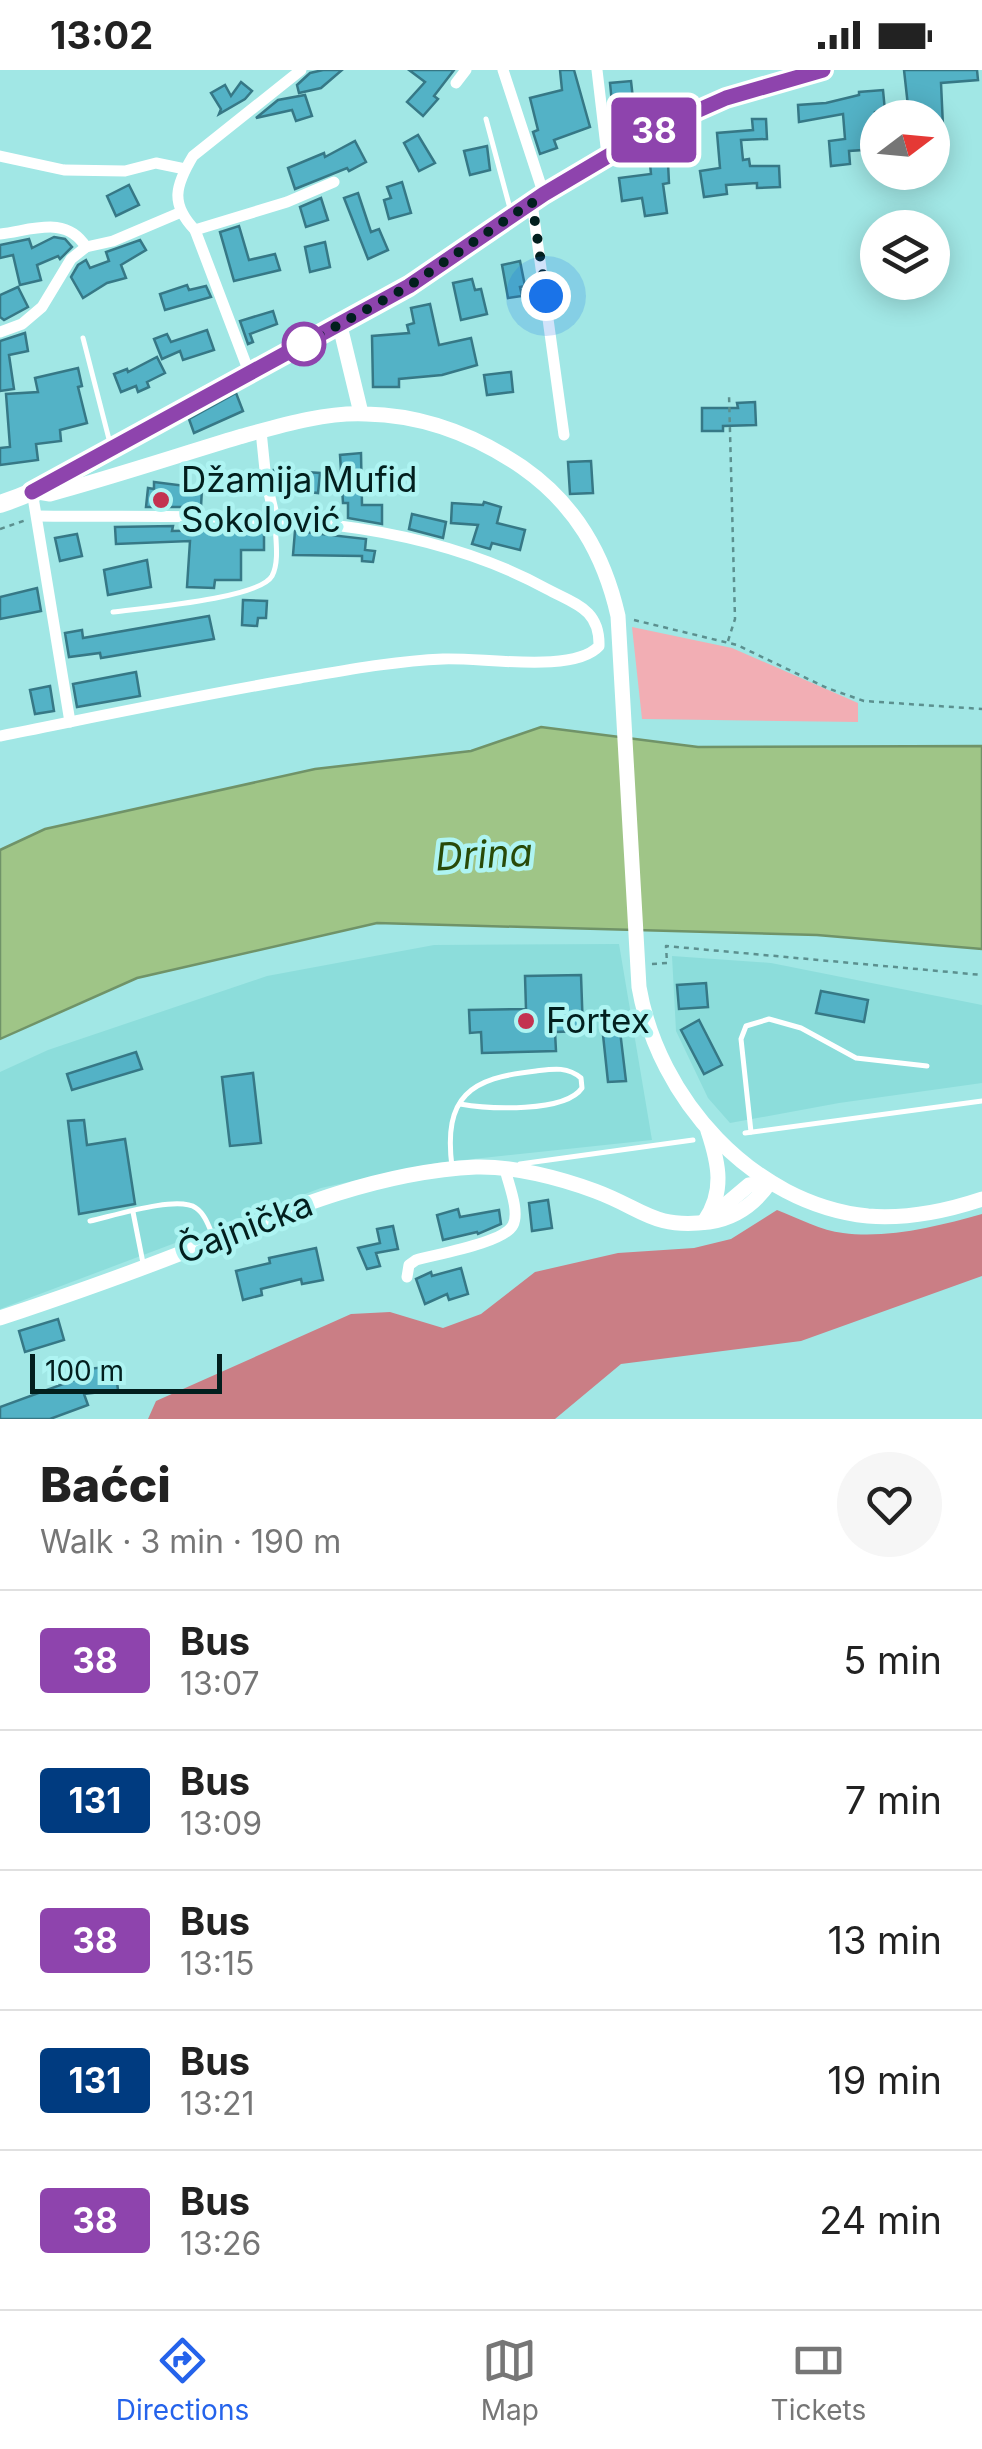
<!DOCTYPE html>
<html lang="en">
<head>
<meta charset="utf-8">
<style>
  :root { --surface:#fff; --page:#f6f6f6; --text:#222; --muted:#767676; --line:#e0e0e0; --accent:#2563eb }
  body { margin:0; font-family:Inter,sans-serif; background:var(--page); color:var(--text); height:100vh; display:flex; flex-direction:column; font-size:38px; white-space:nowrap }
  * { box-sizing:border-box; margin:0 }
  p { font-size:32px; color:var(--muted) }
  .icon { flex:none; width:55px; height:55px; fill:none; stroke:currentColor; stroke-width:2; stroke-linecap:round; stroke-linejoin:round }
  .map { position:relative; height:1349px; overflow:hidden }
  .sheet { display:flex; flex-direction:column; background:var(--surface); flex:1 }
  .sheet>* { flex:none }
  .badge { padding:0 20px; border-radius:8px; font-size:35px; line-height:65px }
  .needle { width:65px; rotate:74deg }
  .tools { position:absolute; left:860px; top:30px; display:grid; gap:20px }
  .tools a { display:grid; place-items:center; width:90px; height:90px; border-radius:50%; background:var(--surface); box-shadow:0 5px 25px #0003; font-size:50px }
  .scale { position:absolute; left:30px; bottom:25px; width:192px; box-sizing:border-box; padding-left:10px; border:5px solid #021f1e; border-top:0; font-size:28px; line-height:35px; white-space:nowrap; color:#021f1e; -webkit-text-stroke:8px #aef4f2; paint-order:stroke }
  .you { position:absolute; width:50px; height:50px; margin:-25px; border:8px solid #fff; border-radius:50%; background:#1a73e8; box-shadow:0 0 0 15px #1a73e833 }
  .map>.badge { position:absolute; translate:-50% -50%; box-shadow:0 0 0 5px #fff }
  .round { display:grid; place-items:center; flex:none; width:105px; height:105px; border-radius:52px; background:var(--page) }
  .overview { display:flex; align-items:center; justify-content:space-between; height:170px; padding:0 40px }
  h1 { font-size:48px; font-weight:800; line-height:75px }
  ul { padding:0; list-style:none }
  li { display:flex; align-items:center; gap:30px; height:140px; padding:0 40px; border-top:2px solid var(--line) }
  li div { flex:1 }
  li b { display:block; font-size:38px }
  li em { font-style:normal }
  li .badge { min-width:110px; font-weight:700; text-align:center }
  .status { display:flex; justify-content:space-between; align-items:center; height:70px; padding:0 50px; background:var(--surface); direction:ltr }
  .status svg { height:28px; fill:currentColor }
  .menu { display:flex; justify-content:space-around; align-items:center; height:140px; border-top:2px solid var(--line); background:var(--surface); font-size:28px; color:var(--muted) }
  .menu a { display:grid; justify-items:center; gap:5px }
  .menu .current { color:var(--accent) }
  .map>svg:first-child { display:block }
  .built { fill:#8cdddb }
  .green { fill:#f2aeb4 }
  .forest { fill:#ca7e85 }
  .water { fill:#9fc587; stroke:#709368; stroke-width:2.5 }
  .building { fill:#53b2c6; stroke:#367886; stroke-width:2.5 }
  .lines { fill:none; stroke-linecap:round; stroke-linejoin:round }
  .path { stroke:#5c908f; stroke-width:2.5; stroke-dasharray:5 5; stroke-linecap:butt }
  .lane { stroke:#fff; stroke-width:5 }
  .street { stroke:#fff; stroke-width:11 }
  .secondary { stroke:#fff; stroke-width:15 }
  .primary { stroke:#fff; stroke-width:18 }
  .line-casing { stroke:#fff; stroke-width:22 }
  .line { stroke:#8e44ad; stroke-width:15 }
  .walk { stroke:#021f1e; stroke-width:10; stroke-dasharray:0 18 }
  .stop-dot { fill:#fff; stroke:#8e44ad; stroke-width:5 }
  .poi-dot { fill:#c33351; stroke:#aef4f2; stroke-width:4 }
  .labels { text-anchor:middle; stroke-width:9; stroke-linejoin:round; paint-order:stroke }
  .poi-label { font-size:35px; fill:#021f1e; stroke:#aef4f2; text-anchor:start }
  .street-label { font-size:35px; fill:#021f1e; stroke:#aef4f2 }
  .water-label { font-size:38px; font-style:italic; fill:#284a08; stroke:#aef4f2 }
</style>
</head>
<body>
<div class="status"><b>13:02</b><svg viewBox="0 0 49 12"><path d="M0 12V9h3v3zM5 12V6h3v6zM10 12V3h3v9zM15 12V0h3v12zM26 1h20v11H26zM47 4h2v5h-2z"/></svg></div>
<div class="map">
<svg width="982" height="1349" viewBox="0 0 982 1349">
  <rect width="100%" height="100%" fill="#a1e7e5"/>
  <!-- built -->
  <g class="built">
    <path d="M619,874L652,1070L436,1093L321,1118L0,1239V1002L48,980L267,906L434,875Z"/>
    <path d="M672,886L771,893L982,935V1013L839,1033L730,1053L708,1028L676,961Z"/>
  </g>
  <!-- green -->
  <path class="green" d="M632,557L732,578L858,633V652L642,649Z"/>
  <!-- forest -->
  <path class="forest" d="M777,1140C798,1148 822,1161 843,1163C888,1169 939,1156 982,1144V1206L801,1271L621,1294L555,1349H148L156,1331L351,1244L390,1242L443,1258L481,1244L535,1202L618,1183L694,1178L731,1169Z"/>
  <!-- water -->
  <path class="water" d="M541,657L698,677L982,676V879L817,865L377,853L137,908L0,969V780L45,759L315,699L471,681Z"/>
  <!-- building -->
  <g class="building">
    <path d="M323,0H342L321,18L299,23L297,15L310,3Z"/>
    <path d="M409,0H454L434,26L438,29L423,46L407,32L425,12Z"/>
    <path d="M560,0H574L590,57L554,70L557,78L540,84L533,62L538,60L530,28L562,20Z"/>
    <path d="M904,0H977L978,10L941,13L943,56L933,57L932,48H900L898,37L908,36Z"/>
    <path d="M631,11L635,47L622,48V42L613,43L610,13Z"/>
    <path d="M241,12L252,21L245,29L219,44L221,39L211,23L225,15L231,26Z"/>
    <path d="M883,20L885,41L875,42L878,79L849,81L850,94L831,96L829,71L845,69L843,44L799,52L798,35L826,33L859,25V22Z"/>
    <path d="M305,25L312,46L296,51L292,40L256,48L278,30Z"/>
    <path d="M752,49H766L767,69L741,70L743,90L749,89L750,96H779L780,117L757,118V113L726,115L727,124L704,127L700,101L720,98L717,63L753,60Z"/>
    <path d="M418,65L435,93L419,101L404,73Z"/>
    <path d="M355,71L366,92L349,101L347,98L295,119L288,98L324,83L325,87Z"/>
    <path d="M487,76L490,100L470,105L464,81Z"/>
    <path d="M668,93L669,113L663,114L667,143L645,146L642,128L622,131L619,108L651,104L650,94Z"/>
    <path d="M402,112L411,143L389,149L384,130L391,128L387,117Z"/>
    <path d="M129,115L139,135L116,146L107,126Z"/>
    <path d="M358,123L371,162L379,159L388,180L368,189L344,128Z"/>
    <path d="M321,128L328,150L306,157L300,137Z"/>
    <path d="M239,156L249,190L275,184L280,200L234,211L220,162Z"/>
    <path d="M54,167L65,169L72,177L60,189L58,186L37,195L41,210L20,215L13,185L0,188V175L29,169L32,178Z"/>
    <path d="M140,170L146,180L121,195L126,208L107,213L83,228L71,207L78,195L86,190L90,198L109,191L106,182Z"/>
    <path d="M325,172L330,197L310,202L305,177Z"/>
    <path d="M520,191L525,216L520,217L522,226L508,228L502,195Z"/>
    <path d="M472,209L475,220L481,219L487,244L461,250L453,213Z"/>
    <path d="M187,215L189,220L206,216L211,227L165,240L160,224Z"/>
    <path d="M18,217L28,237L4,250L0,247V225Z"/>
    <path d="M430,234L439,275L471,268L477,295L442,305L399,309V317H373L372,266L409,263L407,255L414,253L411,238Z"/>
    <path d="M273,241L277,254L250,264L253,272L248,274L240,251Z"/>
    <path d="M207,260L214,280L183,290L180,281L162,289L154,269L167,264L171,272Z"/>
    <path d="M25,263L28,281L9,285L14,319L0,321V271Z"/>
    <path d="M157,287L165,303L147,312L149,317L138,322L136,316L121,322L114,304L127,299L128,302Z"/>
    <path d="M78,298L82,316L78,317L87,353L60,360L61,371L36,374L38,390L0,395V378L10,377L6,324L38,322L35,308Z"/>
    <path d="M511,302L513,322L487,325L484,305Z"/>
    <path d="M236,323L243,341L194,363L189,349Z"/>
    <path d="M755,332L756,355L723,356V361H702V338H738L737,333Z"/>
    <path d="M361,383L362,435H382V454L348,448V433H343L340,385Z"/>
    <path d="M591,391L593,423L570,424L568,392Z"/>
    <path d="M274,400L320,403L318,423L292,420V425L279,424Z"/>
    <path d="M154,412L202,418L201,437H146L148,418L154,419Z"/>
    <path d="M484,432L501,437L497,453L525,460L520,480L492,473L490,479L472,474L478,455L451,453L452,433L483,435Z"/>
    <path d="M412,444L446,452L443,468L409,459Z"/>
    <path d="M173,456L172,461L264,459V480H241V510H215L214,518L187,517L190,471L116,474L115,457Z"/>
    <path d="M295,461L366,469L365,480L375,481L373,492L362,491V486L293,485Z"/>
    <path d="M77,464L82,486L60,491L55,468Z"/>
    <path d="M147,490L151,517L108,525L104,500Z"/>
    <path d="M37,518L41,541L0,549V527Z"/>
    <path d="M243,530L267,531L266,548H258L257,556L242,555Z"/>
    <path d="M209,546L214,569L101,588L100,583L69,587L65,563L82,560L83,568Z"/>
    <path d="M136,602L140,626L77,637L73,614Z"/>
    <path d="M50,616L54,641L35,644L30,620Z"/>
    <path d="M581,905L583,961L555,962L556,981L482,983L481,962L470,963L469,940L526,939L525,906Z"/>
    <path d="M706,913L708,937L679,939L677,915Z"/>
    <path d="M821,921L868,930L864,952L816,943Z"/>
    <path d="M618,944L626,1011L608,1012L601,946Z"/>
    <path d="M699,950L722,995L704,1004L681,960Z"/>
    <path d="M136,982L142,999L72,1020L67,1004Z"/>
    <path d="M253,1003L261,1073L230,1076L222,1007Z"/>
    <path d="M84,1050L87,1075L125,1069L135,1134L79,1144L68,1051Z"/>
    <path d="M548,1130L552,1158L532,1161L529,1133Z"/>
    <path d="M458,1139L460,1147L499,1140L501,1154L478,1164L477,1162L443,1170L437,1145Z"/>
    <path d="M393,1156L398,1179L376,1183L380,1196L367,1199L358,1178L380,1173L377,1159Z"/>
    <path d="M316,1178L323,1210L302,1214L301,1209L261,1219L262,1225L243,1230L236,1201L270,1193L269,1188Z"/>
    <path d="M461,1198L468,1224L449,1230L447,1224L425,1234L416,1209L431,1202L432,1206Z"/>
    <path d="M58,1249L64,1270L25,1282L19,1261Z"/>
    <path d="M115,1296L118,1320L84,1324L88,1335L50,1349H0V1337L88,1305L87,1299Z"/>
  </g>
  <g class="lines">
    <!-- path -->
    <g class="path">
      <path d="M0,459L26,450"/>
      <path d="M634,550L737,575L827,618L864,631L982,639"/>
      <path d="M728,571L735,549L729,324"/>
      <path d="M652,894L667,893L666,876L982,905"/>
    </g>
    <!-- lane -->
    <g class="lane">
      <path d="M486,49L511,142"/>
      <path d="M83,268L111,377"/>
      <path d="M113,542C142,538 259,529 272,506C280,491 275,467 275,451"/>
      <path d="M751,1062L741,969L746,956L769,949L801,958L856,988L927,996"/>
      <path d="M745,1063L982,1031"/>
      <path d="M520,1094L693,1070"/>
      <path d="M452,1097C443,1026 470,1008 536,1001C552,999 567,996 581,1008L582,1018C565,1043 488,1039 460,1034"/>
      <path d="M133,1142L143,1193"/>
      <path d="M90,1151C113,1146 178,1125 196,1138C205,1144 209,1157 213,1166"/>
    </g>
    <!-- street -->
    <g class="street">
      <path d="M503,0L544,125"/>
      <path d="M597,0L607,85"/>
      <path d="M456,13L466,0"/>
      <path d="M0,86L64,100L125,101L156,93L185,99"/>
      <path d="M532,133L564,365"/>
      <path d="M195,160L287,132L334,112"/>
      <path d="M0,164C33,160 66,145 86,177"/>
      <path d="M0,262L22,254L42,237L71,189L86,177L113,171L179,143"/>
      <path d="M249,302L195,160C170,134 175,116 193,86L301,0"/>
      <path d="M261,361L266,410L275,449"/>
      <path d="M32,421L70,652"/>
      <path d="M0,666C100,646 199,625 300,608C347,600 395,591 443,589C481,587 574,604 599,576C600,539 575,534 547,519C392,434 208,448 37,446"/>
      <path d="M407,1207L409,1195L416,1190C437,1184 504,1173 513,1155C520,1141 508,1113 505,1099"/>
    </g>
    <!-- secondary -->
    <g class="secondary">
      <path d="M340,256L361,343"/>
      <path d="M32,421L50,424C113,407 176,386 239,367C279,356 324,342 366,344C423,345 475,365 522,397C575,434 604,484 618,546L639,917C658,1028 752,1134 868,1146C906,1149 946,1141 982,1129"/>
      <path d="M711,1147L749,1115L770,1112"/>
      <path d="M704,1152C725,1122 719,1094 708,1061"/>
      <path d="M0,1248C60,1228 120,1207 179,1184C275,1145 371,1102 476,1097C514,1096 560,1108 595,1121C644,1139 652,1159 709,1152C736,1148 755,1134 770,1112"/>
    </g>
    <!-- primary -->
    <path class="primary" d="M0,434C64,413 123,372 181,339C256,296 335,261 408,216C501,159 586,88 686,44C730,24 777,13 823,0"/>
  </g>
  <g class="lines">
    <defs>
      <path id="line" d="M32,422L409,216L544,124L647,63L726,28L823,0"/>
    </defs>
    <!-- line casing -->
    <use href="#line" class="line-casing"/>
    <!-- line -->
    <use href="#line" class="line"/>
    <!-- walk -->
    <path class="walk" d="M304,274L409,216L532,132L546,226"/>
  </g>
  <!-- markers -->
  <circle class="stop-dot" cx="304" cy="274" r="20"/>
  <g class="poi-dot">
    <circle cx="161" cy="430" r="10"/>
    <circle cx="526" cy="951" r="10"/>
  </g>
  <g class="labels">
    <!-- poi labels -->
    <g class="poi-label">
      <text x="181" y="422">Džamija Mufid<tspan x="181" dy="40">Sokolović</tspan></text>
      <text x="546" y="963">Fortex</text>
    </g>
    <!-- street labels -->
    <g class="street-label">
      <text transform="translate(245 1158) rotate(-21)" y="12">Čajnička</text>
    </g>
    <!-- water labels -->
    <g class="water-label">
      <text transform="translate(484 785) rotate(-3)" y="13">Drina</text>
    </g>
  </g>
</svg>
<div class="tools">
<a><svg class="needle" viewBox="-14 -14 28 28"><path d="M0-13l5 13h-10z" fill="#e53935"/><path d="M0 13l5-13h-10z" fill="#767676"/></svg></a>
<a><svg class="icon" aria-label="layers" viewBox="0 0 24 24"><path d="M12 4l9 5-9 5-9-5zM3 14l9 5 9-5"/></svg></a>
</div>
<div class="scale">100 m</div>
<div class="you" style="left:546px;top:226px"></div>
<b class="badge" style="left:654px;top:60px;background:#8e44ad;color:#fff">38</b>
</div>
<section class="sheet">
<div class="overview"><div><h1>Baćci</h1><p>Walk · 3 min · 190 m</p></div><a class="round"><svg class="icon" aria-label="heart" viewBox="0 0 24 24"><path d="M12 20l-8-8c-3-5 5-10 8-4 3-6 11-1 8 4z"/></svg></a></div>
<ul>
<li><span class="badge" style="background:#8e44ad;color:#fff">38</span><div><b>Bus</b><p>13:07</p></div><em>5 min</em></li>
<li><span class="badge" style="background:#003b80;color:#fff">131</span><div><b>Bus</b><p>13:09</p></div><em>7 min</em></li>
<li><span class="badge" style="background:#8e44ad;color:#fff">38</span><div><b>Bus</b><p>13:15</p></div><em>13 min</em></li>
<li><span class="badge" style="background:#003b80;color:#fff">131</span><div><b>Bus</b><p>13:21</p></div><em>19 min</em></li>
<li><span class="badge" style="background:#8e44ad;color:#fff">38</span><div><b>Bus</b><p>13:26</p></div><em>24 min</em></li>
</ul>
</section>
<nav class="menu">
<a class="current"><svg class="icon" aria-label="directions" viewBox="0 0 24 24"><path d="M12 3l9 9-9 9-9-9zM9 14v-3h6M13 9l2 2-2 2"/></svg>Directions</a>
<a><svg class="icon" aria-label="map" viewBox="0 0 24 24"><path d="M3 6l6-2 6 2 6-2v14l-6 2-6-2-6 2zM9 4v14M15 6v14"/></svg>Map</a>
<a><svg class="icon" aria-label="tickets" viewBox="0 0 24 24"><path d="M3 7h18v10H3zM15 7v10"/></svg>Tickets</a>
</nav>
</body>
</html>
